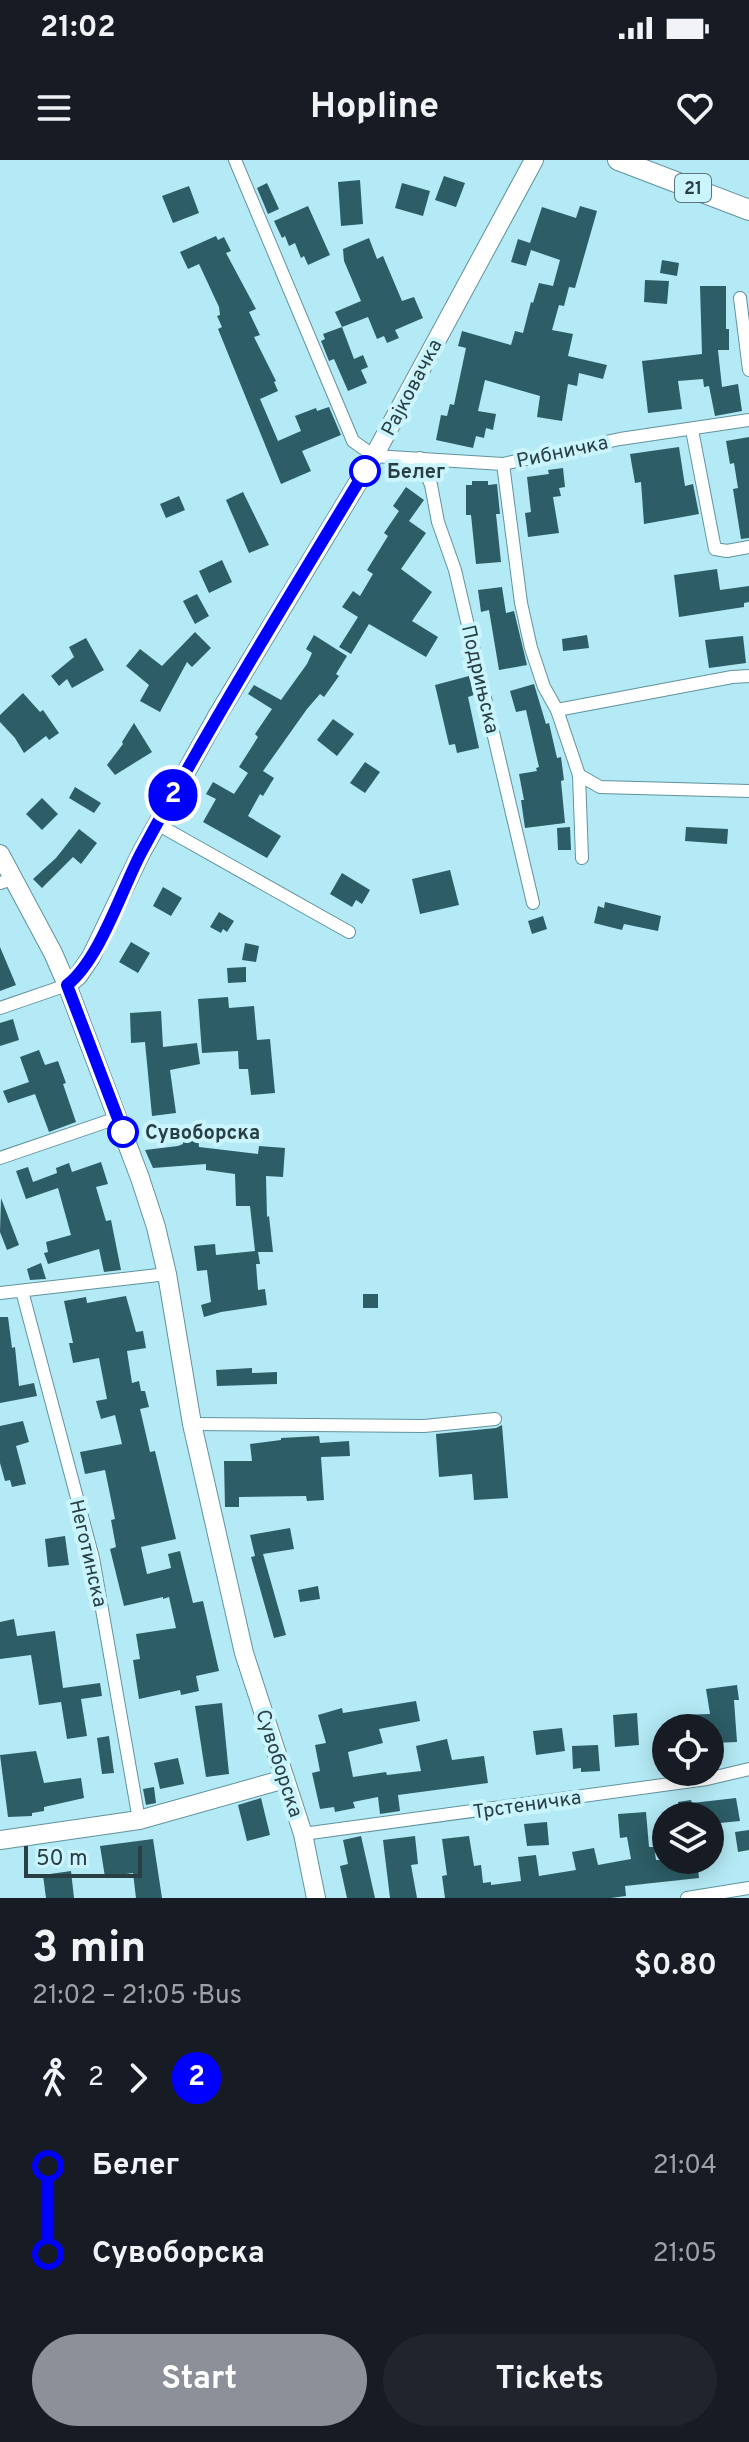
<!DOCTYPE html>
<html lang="en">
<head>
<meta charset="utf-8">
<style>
  :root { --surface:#171b24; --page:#20242c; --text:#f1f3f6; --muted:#9ea1a6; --accent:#8c9099 }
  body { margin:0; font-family:Overpass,sans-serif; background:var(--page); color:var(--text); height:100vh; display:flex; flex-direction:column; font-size:30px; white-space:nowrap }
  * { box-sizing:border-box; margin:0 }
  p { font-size:26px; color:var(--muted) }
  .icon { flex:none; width:44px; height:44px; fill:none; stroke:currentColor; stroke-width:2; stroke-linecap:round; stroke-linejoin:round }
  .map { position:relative; height:1738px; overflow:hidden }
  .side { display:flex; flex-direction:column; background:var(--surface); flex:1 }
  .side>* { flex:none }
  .badge { padding:0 16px; border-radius:26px; font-size:28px; line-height:52px }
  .tools { position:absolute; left:652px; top:1554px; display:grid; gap:16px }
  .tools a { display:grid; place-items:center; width:72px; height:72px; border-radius:50%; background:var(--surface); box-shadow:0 4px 20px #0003; font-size:40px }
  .scale { position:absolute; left:24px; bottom:20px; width:118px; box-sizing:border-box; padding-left:8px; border:4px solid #293f43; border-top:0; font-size:22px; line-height:28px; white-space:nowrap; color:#293f43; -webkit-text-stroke:6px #cbf5fe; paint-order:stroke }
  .map>.badge { position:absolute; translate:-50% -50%; box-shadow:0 0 0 4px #fff }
  .legs { display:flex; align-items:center; gap:12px; height:88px; padding:0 32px; font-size:26px }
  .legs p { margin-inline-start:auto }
  .head { display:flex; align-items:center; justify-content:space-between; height:136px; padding:0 32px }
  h1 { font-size:44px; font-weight:700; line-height:60px }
  .button { display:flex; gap:16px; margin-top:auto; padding:16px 32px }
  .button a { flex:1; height:92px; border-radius:48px; background:var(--accent); color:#fff; font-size:32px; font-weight:700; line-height:92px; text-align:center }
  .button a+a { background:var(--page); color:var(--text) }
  ul { padding:0 32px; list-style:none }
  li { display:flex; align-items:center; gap:28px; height:88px; font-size:30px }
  li i { display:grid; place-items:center; width:12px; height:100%; margin:0 10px; background:currentColor }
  li i::after { content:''; width:20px; height:20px; margin:-10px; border:6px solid; border-radius:50%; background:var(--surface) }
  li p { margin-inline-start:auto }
  li:first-child i { background:linear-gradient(#0000 50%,currentColor 0) }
  li:last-child i { background:linear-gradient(currentColor 50%,#0000 0) }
  .status { display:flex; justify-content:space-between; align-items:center; height:56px; padding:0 40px; background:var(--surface); direction:ltr }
  .status svg { height:22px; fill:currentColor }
  header { display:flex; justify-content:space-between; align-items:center; height:104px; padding:0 32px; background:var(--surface); font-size:36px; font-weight:700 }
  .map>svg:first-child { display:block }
  .building { fill:#2d5d66 }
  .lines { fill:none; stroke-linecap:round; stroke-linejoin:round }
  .street-casing { stroke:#60939d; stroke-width:14 }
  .secondary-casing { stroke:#60939d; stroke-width:20 }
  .primary-casing { stroke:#60939d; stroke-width:22 }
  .street { stroke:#fff; stroke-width:12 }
  .secondary { stroke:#fff; stroke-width:18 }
  .primary { stroke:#fff; stroke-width:20 }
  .line-1-casing { stroke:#fff; stroke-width:18 }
  .line-1 { stroke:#00f; stroke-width:12 }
  .stop-1-dot { fill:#fff; stroke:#00f; stroke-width:4 }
  .labels { text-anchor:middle; stroke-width:8; stroke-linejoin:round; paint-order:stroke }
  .shield { fill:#cbf5fe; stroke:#5a767b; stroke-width:2 }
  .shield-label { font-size:18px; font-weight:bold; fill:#293f43 }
  .street-label { font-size:20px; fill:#293f43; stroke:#cbf5fe }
  .stop-label { font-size:20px; font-weight:bold; fill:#293f43; stroke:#cbf5fe; text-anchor:start }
</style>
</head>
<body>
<div class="status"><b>21:02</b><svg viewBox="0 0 49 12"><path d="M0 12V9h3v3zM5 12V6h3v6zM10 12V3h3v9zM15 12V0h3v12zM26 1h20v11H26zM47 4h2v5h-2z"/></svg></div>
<header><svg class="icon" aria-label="menu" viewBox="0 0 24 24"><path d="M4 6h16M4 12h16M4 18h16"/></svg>Hopline<svg class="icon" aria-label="heart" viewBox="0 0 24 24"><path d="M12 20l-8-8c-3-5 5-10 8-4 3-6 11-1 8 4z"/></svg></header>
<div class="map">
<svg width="749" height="1738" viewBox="0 0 749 1738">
  <rect width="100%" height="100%" fill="#b4eaf5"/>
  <!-- building -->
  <g class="building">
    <path d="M444,16L465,23L456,47L435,40Z"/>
    <path d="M360,20L363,64L341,66L338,22Z"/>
    <path d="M267,23L279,49L268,54L257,28Z"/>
    <path d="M402,23L430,31L423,56L395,48Z"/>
    <path d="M189,26L199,53L173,63L162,36Z"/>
    <path d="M308,46L330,95L308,105L304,96L301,98L295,83L289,86L285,76L282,78L274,61Z"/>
    <path d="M580,46L597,51L575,128L569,127L564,146L559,145L552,170L573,174L568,196L607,205L603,219L579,213L577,226L568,224L562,261L537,257L540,236L485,220L478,251L496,254L493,270L486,268L484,278L476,276L473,288L436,280L441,255L447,256L450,244L454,245L466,188L458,186L462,171L511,185L515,171L523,173L531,142L533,143L539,123L553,126L560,100L531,90L526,106L511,102L518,79L530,83L542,47L576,58Z"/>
    <path d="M216,76L218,80L224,77L231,91L226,93L256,149L249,152L260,175L254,177L276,221L274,222L278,231L260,239L278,281L301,271L295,256L316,248L317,251L329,247L341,275L302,291L311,311L281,324L218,169L222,167L217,156L220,155L219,147L199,104L188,109L180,92Z"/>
    <path d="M369,78L377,99L383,96L402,141L414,137L423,158L395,170L399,178L387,183L384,176L377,179L368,157L342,167L354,199L363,195L368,207L361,210L367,223L348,231L334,199L329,201L321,181L325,179L323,174L342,167L335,152L361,141L344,101L343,89Z"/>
    <path d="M662,100L679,103L677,116L660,113Z"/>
    <path d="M645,120L669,121L667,144L644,142Z"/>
    <path d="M700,126H726V169H729V190H718L722,227L738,224L742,251L715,256L709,226L704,227L703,219L678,221L682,249L648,253L642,201L702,194Z"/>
    <path d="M749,277V378L741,379L733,329L738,328L734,303L730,304L726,281Z"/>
    <path d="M679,287L685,326L693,324L699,354L644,364L641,322L635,323L630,294Z"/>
    <path d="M563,308L565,327L559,328L561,336L553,337L559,373L528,377L525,353L531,352L527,317L549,314L548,310Z"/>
    <path d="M472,321H488V325L497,324L500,354H496L501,402L476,404L471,355H466V325H472Z"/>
    <path d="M406,327L424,340L409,361L426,373L401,409L432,432L412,461L438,477L426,497L369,464L351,494L339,487L358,457L342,447L353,431L360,436L373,414L367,410L388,376L384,373L399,351L393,346Z"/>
    <path d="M243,332L269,385L249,393L226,340Z"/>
    <path d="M179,336L185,350L166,358L160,344Z"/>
    <path d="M222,400L232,422L209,433L199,411Z"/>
    <path d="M717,409L720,430L749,426V442L744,443V447L679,457L674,415Z"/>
    <path d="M502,427L506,453L514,451L527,505L499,510L489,450L481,452L478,430Z"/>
    <path d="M197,434L209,456L195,464L183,441Z"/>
    <path d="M195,472L211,488L192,507L187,502L160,552L140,541L149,525L126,506L140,489L162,506Z"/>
    <path d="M314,475L347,496L336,514L339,516L324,537L320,534L307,549L263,611L274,618L263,636L260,634L248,656L281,676L267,698L203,662L216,639L206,634L213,622L234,634L248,613L239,607L258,577L255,574L272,549L248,534L254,525L281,540L307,504L312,493L306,489Z"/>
    <path d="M587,475L589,488L563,491L562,479Z"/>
    <path d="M743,476L746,503L709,508L705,480Z"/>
    <path d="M86,478L104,510L72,528L67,519L59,526L51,516L74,497L69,487Z"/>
    <path d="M469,516L474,535L468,537L479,588L457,593L455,584L449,585L435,525Z"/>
    <path d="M534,524L546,564L549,563L557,598L561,597L564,620L561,621L565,663L525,668L521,640H524L519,614L537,611L536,608L539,607L526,550L516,552L510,531Z"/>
    <path d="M23,533L40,552L43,550L59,573L49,580L46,576L24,593L15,578L0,562V555Z"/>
    <path d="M333,559L354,574L337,596L317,580Z"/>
    <path d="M134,563L152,592L115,615L107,605L123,584L122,582Z"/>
    <path d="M365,602L380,612L365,633L350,623Z"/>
    <path d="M75,627L101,643L94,653L69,638Z"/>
    <path d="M42,638L58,654L42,670L26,654Z"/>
    <path d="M570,667L571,690H558L557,668Z"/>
    <path d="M686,667L728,669L727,684L685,681Z"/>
    <path d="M79,669L97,683L81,704L73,697L42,728L33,719L56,698Z"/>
    <path d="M450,710L459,745L420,754L412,719Z"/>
    <path d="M342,713L370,730L362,744L356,740L352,747L330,734Z"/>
    <path d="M163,727L182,738L171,756L153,746Z"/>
    <path d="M605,742L661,756L658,771L624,764L622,770L594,763L598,746L604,748Z"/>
    <path d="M219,752L234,761L227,772L223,769L221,773L210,767Z"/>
    <path d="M543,756L547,769L532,774L528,761Z"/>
    <path d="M131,782L150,793L138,813L119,802Z"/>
    <path d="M245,783L259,786L256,802L242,800Z"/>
    <path d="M0,787L16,825L0,831Z"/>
    <path d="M246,807V822L228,823L227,808Z"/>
    <path d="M228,837L229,848L254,846L257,880L270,879L275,933L251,935L248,909H239L238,891L202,893L198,839Z"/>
    <path d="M161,851L163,887L197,883L200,904L170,910L176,953L152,956L145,882L131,883L130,853Z"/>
    <path d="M13,859L19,880L0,886V863Z"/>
    <path d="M39,890L45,905L58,901L66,923L63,924L76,962L49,972L35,934L8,943L3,931L29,922L20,897Z"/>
    <path d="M198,978L199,987L258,994L259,986L285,988L283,1017L266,1016L267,1057L269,1056L273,1092H258L260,1104H256L258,1130L265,1129L267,1145L221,1152L204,1157L201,1145L211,1142L207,1110L197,1111L194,1086L215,1084L216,1095L255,1091L250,1046H236L235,1014L206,1010V1004L153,1008L145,990L178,986L183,984V980Z"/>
    <path d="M101,1002L108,1024L96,1027L106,1061L111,1060L121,1110L104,1112L99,1089L48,1104L44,1093L48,1092L46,1082L71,1075L58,1028L26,1039L16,1011L28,1007L33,1022L57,1013L56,1008L69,1003L72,1012Z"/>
    <path d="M1,1038L19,1085L7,1090L0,1072Z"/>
    <path d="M41,1103L46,1119L30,1120L27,1109Z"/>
    <rect x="363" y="1134" width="15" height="14"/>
    <path d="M126,1136L136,1172L143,1171L146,1188L127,1191L132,1223L139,1221L141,1231H145L149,1247L140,1249L150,1292L155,1291L176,1379L141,1387L147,1414L171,1408L168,1394L180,1391L193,1443L203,1441L219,1511L196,1516L199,1531L181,1535L180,1530L139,1539L133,1500L140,1499L136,1474L176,1468L169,1437L163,1439V1437L124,1446L110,1389L116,1387L111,1360L115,1359L105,1310L85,1314L80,1292L122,1284L115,1255L101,1259L96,1241L107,1239L99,1198L73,1203L69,1183H73L64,1141L86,1137L87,1143Z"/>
    <path d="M0,1157H8L12,1188L15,1187L19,1226L34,1223L37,1236L0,1243Z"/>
    <path d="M252,1208V1213L277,1212V1224L217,1226L216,1210Z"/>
    <path d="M23,1261L29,1282L16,1286L26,1324L12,1327L10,1320L5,1321L0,1303V1266Z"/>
    <path d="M502,1265L508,1338L474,1340L472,1314L439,1317L436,1274L496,1268Z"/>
    <path d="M319,1276L320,1283L349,1281L350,1296L321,1297L324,1340L307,1341L306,1336L239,1337V1347H225L224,1301H252L250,1284L281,1280V1278Z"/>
    <path d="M290,1368L294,1389L263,1394L286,1475L274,1478L251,1397L255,1396L250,1375Z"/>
    <path d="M65,1376L69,1405L48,1407L45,1379Z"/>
    <path d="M318,1426L320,1439L300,1442L298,1430Z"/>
    <path d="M14,1459L17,1476L55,1471L63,1528L100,1523L102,1536L81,1539L87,1576L67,1579L61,1542L39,1545L31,1495L0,1499V1462Z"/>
    <path d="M737,1525L739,1540H734L737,1582L714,1583L713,1568H679L678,1555L710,1554L706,1529Z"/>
    <path d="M416,1541L420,1561L379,1569L383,1583L348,1592L353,1617L386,1612L387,1615L421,1611L416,1586L447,1579L452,1600L484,1596L488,1623L398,1635L400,1651L380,1654L378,1637L353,1642L355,1648L335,1652L334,1647L320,1649L312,1613L320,1611L315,1585L326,1583L318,1555L342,1548L343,1553Z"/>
    <path d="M222,1543L229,1614L206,1617L195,1546Z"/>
    <path d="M637,1553L639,1585L615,1587L613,1555Z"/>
    <path d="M562,1568L565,1591L536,1595L533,1571Z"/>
    <path d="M109,1576L114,1613L102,1614L97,1578Z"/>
    <path d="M598,1585L600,1611L581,1612V1608L573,1609L572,1586Z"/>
    <path d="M36,1591L44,1623L81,1618L84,1638L44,1647V1651L32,1653V1656L8,1657L0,1595Z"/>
    <path d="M178,1598L184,1624L160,1629L154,1603Z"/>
    <path d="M154,1627L156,1643L146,1645L143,1629Z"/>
    <path d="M261,1638L270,1675L247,1681L238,1645Z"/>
    <path d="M736,1638L740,1661L710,1664V1656H679L678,1642L691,1640L692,1643Z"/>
    <path d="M646,1652L649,1687H654L656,1700H697L699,1718L625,1726L626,1736L611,1738H445L442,1716L447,1715L442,1679L469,1676L474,1706L481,1705L483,1723L491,1722V1725L521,1721L518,1697L536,1695L539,1716L576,1710L572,1692L594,1688L598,1705L631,1699L627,1677L620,1678L618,1654Z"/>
    <path d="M547,1662L549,1685L527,1686L524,1664Z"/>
    <path d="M749,1670V1690L738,1692L735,1672Z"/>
    <path d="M361,1676L375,1738H347L340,1706L348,1704L343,1680Z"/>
    <path d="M415,1676L418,1704L411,1705L417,1738H390L383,1680Z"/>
    <path d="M153,1679L162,1738H136L133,1713L105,1717L100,1686Z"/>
    <path d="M71,1711L74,1738H46L43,1715Z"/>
  </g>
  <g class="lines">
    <defs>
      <g id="street">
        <path d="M235,0L353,281L374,296L503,304L620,279L749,260"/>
        <path d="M740,138L749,210"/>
        <path d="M692,270L715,389L727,391L749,387"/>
        <path d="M420,298L431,325L438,362L455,410L533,743"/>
        <path d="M503,304L521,443L531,488L544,527L557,550L579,615L582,698"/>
        <path d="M557,550L732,517L749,516"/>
        <path d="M579,615L600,627L749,631"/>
        <path d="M157,664L349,772"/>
        <path d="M0,723L12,719"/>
        <path d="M0,848L67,825"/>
        <path d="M0,998L117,958"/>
        <path d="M22,1131L93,1398L139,1660"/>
        <path d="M0,1133L167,1114"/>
        <path d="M192,1264L424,1266L495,1259"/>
        <path d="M303,1674L707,1619L749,1609"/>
        <path d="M687,1738L749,1728"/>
      </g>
      <g id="secondary">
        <path d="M0,694L53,793L67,825L140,1018L156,1067L167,1114L192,1264L244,1493L303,1674L316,1738"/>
        <path d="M67,825L78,816L91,797L140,695L216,558L374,296L534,0"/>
        <path d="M0,1680L139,1660L285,1619"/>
      </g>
      <path id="primary" d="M618,0L749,50"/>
    </defs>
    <!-- street casing -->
    <use href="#street" class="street-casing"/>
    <!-- secondary casing -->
    <use href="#secondary" class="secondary-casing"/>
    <!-- primary casing -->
    <use href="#primary" class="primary-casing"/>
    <!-- street -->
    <use href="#street" class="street"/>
    <!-- secondary -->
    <use href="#secondary" class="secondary"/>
    <!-- primary -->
    <use href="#primary" class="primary"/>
  </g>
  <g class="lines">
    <defs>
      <path id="line-1" d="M123,972L67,825C100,799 121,731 141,693C211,563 288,438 365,311"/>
    </defs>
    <!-- line-1 casing -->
    <use href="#line-1" class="line-1-casing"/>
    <!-- line-1 -->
    <use href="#line-1" class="line-1"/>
  </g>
  <!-- markers -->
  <g class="stop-1-dot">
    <circle cx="365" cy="311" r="14"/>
    <circle cx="123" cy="972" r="14"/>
  </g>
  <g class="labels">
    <!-- shield labels -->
    <rect class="shield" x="675" y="14" width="36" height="28" rx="6"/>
    <g class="shield-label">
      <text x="693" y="34">21</text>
    </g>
    <!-- street labels -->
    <g class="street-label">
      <text transform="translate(411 227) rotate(-62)" y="7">Рајковачка</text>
      <text transform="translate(562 291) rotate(-12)" y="7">Рибничка</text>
      <text transform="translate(481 519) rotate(77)" y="7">Подрињска</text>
      <text transform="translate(89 1393) rotate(77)" y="7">Неготинска</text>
      <text transform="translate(280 1603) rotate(72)" y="7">Сувоборска</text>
      <text transform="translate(527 1644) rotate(-8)" y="7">Трстеничка</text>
    </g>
    <!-- stop labels -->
    <g class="stop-label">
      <text x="387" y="318">Белег</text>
      <text x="145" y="979">Сувоборска</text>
    </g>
  </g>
</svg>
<div class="tools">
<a><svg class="icon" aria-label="locate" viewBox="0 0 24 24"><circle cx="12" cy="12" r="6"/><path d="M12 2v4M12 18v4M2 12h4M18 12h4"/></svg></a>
<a><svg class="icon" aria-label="layers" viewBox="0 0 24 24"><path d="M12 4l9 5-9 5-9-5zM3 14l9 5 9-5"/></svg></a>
</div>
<div class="scale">50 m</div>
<b class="badge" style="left:173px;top:635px;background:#00f;color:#fff">2</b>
</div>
<section class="side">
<div class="head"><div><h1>3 min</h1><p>21:02 – 21:05 · Bus</p></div><b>$0.80</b></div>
<div class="legs"><svg class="icon" aria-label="walk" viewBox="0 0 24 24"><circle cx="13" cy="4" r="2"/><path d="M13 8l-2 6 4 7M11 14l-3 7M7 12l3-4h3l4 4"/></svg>2<svg class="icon" aria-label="forward" viewBox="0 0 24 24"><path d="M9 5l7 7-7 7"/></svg><b class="badge" style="background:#00f;color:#fff">2</b></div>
<ul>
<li><i style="color:#00f"></i><b>Белег</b><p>21:04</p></li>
<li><i style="color:#00f"></i><b>Сувоборска</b><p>21:05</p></li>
</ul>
<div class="button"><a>Start</a><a>Tickets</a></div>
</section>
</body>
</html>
